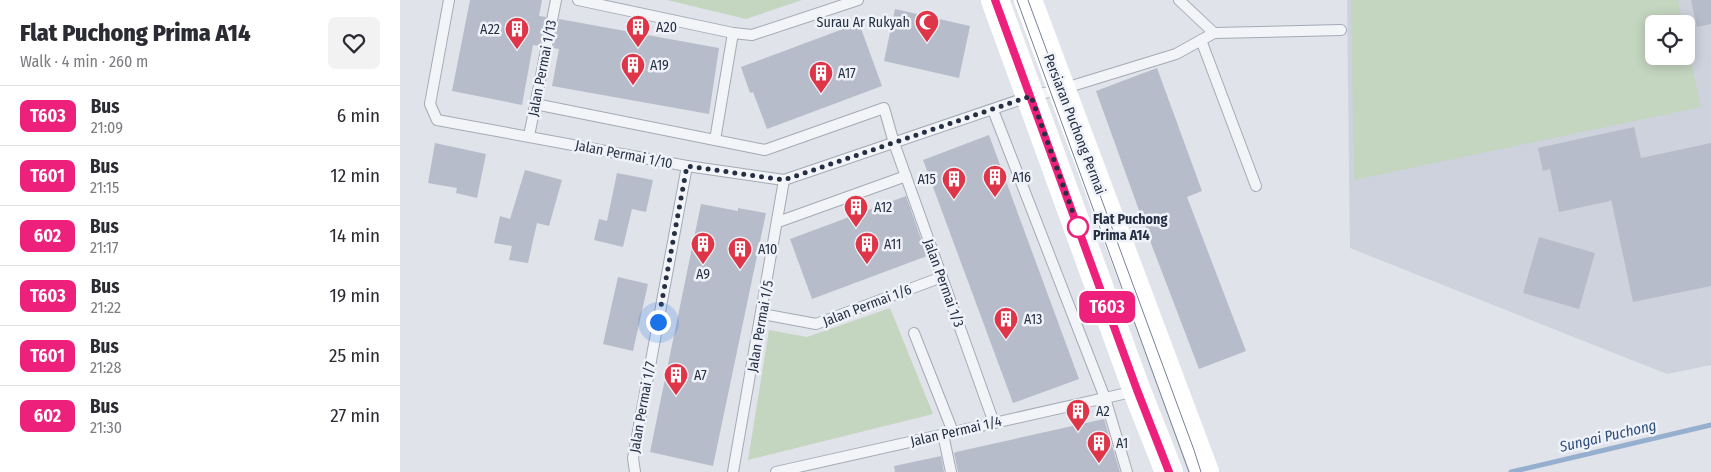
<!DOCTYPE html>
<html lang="en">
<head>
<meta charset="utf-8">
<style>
  :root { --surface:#fff; --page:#f2f2f3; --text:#2b2b33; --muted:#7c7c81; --line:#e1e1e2 }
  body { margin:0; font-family:"Fira Sans Condensed",sans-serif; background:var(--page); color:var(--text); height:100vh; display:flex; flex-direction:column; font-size:19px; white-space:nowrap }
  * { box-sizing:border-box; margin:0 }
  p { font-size:16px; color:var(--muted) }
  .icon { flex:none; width:28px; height:28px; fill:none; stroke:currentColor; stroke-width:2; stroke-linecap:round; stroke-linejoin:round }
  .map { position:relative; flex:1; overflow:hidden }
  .side { display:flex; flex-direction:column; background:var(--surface); width:400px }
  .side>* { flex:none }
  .badge { padding:0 10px; border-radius:8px; font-size:18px; line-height:32px }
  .buttons { position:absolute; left:1245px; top:15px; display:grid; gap:10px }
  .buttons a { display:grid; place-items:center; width:50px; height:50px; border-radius:8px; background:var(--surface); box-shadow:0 2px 12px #0003; font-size:25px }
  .you { position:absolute; width:25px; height:25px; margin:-12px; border:4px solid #fff; border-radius:50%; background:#1a73e8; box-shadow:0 0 0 8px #1a73e833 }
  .map>.badge { position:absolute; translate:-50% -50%; box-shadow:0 0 0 2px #fff }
  .round { display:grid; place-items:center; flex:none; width:52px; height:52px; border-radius:8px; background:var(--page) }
  .summary { display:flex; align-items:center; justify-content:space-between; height:85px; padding:0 20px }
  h1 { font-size:24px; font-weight:800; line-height:38px }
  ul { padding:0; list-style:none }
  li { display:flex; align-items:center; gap:15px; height:60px; padding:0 20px; border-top:1px solid var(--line) }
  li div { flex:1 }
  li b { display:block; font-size:19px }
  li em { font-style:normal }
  li .badge { min-width:55px; font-weight:700; text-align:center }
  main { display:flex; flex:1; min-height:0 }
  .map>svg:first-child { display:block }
  .built { fill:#cdd2dd; fill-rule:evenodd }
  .green { fill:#c4d5c0 }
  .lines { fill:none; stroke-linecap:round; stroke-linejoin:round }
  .stream { stroke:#96afcf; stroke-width:5 }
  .building { fill:#b6bcc9 }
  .lane-casing { stroke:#a4aab5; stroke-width:12 }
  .lane { stroke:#f3f4f8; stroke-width:10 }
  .secondary { stroke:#fff; stroke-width:28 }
  .tram { stroke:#778196; stroke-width:1 }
  .line-casing { stroke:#fff; stroke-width:11 }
  .line { stroke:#ed207b; stroke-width:8 }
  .walk { stroke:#263044; stroke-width:5; stroke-dasharray:0 9 }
  .stop-dot { fill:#fff; stroke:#ed207b; stroke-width:2.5 }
  .labels { text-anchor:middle; stroke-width:5; stroke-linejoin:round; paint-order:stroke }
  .poi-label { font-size:14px; fill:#263044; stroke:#eff2f8; text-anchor:start }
  .street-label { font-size:14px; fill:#263044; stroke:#eff2f8 }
  .stop-label { font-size:14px; font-weight:bold; fill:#263044; stroke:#eff2f8; text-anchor:start }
  .water-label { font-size:15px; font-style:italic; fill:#2c4c7c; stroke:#eff2f8 }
</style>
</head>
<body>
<main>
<section class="side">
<div class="summary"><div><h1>Flat Puchong Prima A14</h1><p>Walk · 4 min · 260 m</p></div><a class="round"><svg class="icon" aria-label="heart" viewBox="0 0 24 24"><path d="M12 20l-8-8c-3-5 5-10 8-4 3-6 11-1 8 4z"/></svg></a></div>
<ul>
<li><span class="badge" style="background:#ed207b;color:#fff">T603</span><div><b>Bus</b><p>21:09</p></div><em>6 min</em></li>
<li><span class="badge" style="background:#ed207b;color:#fff">T601</span><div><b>Bus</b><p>21:15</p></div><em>12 min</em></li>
<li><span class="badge" style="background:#ed207b;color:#fff">602</span><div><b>Bus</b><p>21:17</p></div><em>14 min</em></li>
<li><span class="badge" style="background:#ed207b;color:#fff">T603</span><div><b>Bus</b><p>21:22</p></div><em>19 min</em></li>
<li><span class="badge" style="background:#ed207b;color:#fff">T601</span><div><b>Bus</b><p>21:28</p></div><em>25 min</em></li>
<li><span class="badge" style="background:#ed207b;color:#fff">602</span><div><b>Bus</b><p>21:30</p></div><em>27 min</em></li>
</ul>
</section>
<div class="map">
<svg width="1311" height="472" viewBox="0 0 1311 472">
  <rect width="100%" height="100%" fill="#e0e3ea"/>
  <!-- built -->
  <path class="built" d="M947,0H1311V365L1267,374L950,248ZM1254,24H1286V56H1254Z"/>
  <!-- green -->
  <g class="green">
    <path d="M267,0H402L346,19Z"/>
    <path d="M951,0H1278L1283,24H1254V56H1286V38L1301,107L954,180Z"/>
    <path d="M490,308L533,414L348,460L369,330L407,337Z"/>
  </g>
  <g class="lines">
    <!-- stream -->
    <path class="stream" d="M1111,472L1311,425"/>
  </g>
  <!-- building -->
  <g class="building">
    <path d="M70,0H142L139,16L146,17L140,46L133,45L122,105L52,91Z"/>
    <path d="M1291,0H1311V24L1297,27Z"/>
    <path d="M495,9L570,26L559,78L484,61Z"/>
    <path d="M159,19L319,48L309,114L152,86L159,49L153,48Z"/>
    <path d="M459,23L482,86L367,129L353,92L350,93L341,67Z"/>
    <path d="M757,68L802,191L787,197L846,351L799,369L749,238L696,91Z"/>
    <path d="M1234,127L1241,158L1311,143V286L1233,302L1211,199L1210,201L1159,212L1150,169L1143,171L1138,148Z"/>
    <path d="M589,135L679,379L613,403L523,160Z"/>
    <path d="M35,143L86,154L77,198L56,193L57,188L28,183Z"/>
    <path d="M125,170L162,180L149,226L137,223L128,263L109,260L112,246L94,243L100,216L110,219Z"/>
    <path d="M217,173L253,180L246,212L232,209L223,247L194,240L199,219L207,221Z"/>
    <path d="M506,196L527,256L412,299L390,239Z"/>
    <path d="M301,204L338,211V208L366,213L313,466L250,452Z"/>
    <path d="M1139,237L1195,253L1179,309L1123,293Z"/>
    <path d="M218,277L248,284L233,351L203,344Z"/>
    <path d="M704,419L720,472H558L554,453L556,452Z"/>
    <path d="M541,456L544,472H495L494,466Z"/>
  </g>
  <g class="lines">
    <defs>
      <g id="lane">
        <path d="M49,0L30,104L37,120L287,166L384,180L631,96L662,89L776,54L814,33L941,30"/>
        <path d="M178,0L333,33L352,35L458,0"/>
        <path d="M779,0L814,33"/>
        <path d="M801,40L856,186"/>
        <path d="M135,104L365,150L484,108L494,143L594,423"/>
        <path d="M593,110L705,398L727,472"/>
        <path d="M129,136L156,0"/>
        <path d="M315,140L333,33"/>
        <path d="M378,222L506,176"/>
        <path d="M362,314L416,324L542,277"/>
        <path d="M514,333L553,432"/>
        <path d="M543,434L551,472"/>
        <path d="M235,472L233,458L287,166"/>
        <path d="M333,472L384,180"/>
        <path d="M376,472L736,391"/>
      </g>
    </defs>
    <!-- lane casing -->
    <use href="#lane" class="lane-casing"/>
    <!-- lane -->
    <use href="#lane" class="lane"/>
    <!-- secondary -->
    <g class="secondary">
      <path d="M595,0L737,391L769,472"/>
      <path d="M628,0L805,472"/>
    </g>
    <!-- tram -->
    <g class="tram">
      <path d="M617,0L789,472"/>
      <path d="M628,0L794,450L801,472"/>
    </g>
  </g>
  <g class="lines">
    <defs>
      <path id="line" d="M595,0L737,390L769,472"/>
    </defs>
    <!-- line casing -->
    <use href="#line" class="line-casing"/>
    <!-- line -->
    <use href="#line" class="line"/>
    <!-- walk -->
    <path class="walk" d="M258,322L287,166L384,180L631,96L678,227"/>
  </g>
  <!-- icons -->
  <defs>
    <symbol id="mosque-pin" viewBox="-11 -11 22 30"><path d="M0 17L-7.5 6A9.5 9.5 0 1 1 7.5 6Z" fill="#de3648" stroke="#eff2f8"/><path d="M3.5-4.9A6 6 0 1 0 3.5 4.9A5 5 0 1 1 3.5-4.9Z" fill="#fff"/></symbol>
    <symbol id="building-pin" viewBox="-11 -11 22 30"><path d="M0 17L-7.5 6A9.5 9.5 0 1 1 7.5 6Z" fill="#de3648" stroke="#eff2f8"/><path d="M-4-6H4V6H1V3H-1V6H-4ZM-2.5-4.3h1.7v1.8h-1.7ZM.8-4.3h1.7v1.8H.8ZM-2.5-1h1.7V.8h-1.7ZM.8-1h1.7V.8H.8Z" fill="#fff"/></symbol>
  </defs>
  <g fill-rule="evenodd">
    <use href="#mosque-pin" x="513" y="8" width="28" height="38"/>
    <use href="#building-pin" x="224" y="13" width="28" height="38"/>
    <use href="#building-pin" x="103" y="15" width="28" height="38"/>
    <use href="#building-pin" x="219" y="51" width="28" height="38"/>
    <use href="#building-pin" x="407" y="59" width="28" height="38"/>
    <use href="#building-pin" x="581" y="163" width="28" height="38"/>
    <use href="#building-pin" x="540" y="165" width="28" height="38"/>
    <use href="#building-pin" x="442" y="193" width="28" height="38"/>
    <use href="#building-pin" x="289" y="230" width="28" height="38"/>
    <use href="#building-pin" x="453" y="230" width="28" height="38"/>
    <use href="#building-pin" x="326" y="235" width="28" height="38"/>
    <use href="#building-pin" x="592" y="305" width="28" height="38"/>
    <use href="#building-pin" x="262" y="361" width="28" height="38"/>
    <use href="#building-pin" x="664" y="397" width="28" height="38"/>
    <use href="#building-pin" x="685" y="429" width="28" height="38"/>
  </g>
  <!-- markers -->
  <circle class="stop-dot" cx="678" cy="227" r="10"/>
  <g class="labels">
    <!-- poi labels -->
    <g class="poi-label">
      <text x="510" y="27" text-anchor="end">Surau Ar Rukyah</text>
      <text x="256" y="32">A20</text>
      <text x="100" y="34" text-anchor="end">A22</text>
      <text x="250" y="70">A19</text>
      <text x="438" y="78">A17</text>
      <text x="612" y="182">A16</text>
      <text x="536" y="184" text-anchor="end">A15</text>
      <text x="474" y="212">A12</text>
      <text x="484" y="249">A11</text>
      <text x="358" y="254">A10</text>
      <text x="303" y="279" text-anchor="middle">A9</text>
      <text x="624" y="324">A13</text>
      <text x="294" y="380">A7</text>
      <text x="696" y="416">A2</text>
      <text x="716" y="448">A1</text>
    </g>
    <!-- street labels -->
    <g class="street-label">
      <text transform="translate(142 68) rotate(-79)" y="5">Jalan Permai 1/13</text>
      <text transform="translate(675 124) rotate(69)" y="5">Persiaran Puchong Permai</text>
      <text transform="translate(224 154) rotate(11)" y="5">Jalan Permai 1/10</text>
      <text transform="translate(544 283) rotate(70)" y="5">Jalan Permai 1/3</text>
      <text transform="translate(467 305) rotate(-21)" y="5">Jalan Permai 1/6</text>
      <text transform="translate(360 326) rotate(-80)" y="5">Jalan Permai 1/5</text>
      <text transform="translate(242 407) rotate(-80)" y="5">Jalan Permai 1/7</text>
      <text transform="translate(556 431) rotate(-13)" y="5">Jalan Permai 1/4</text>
    </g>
    <!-- stop labels -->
    <g class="stop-label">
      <text x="693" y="224">Flat Puchong<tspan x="693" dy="16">Prima A14</tspan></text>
    </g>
    <!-- water labels -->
    <g class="water-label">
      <text transform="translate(1208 436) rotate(-13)" y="5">Sungai Puchong</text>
    </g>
  </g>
</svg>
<div class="buttons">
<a><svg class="icon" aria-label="locate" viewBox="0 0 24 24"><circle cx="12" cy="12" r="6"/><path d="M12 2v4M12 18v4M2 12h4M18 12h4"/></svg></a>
</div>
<div class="you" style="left:258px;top:322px"></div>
<b class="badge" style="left:707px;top:307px;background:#ed207b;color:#fff">T603</b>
</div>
</main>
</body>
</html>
